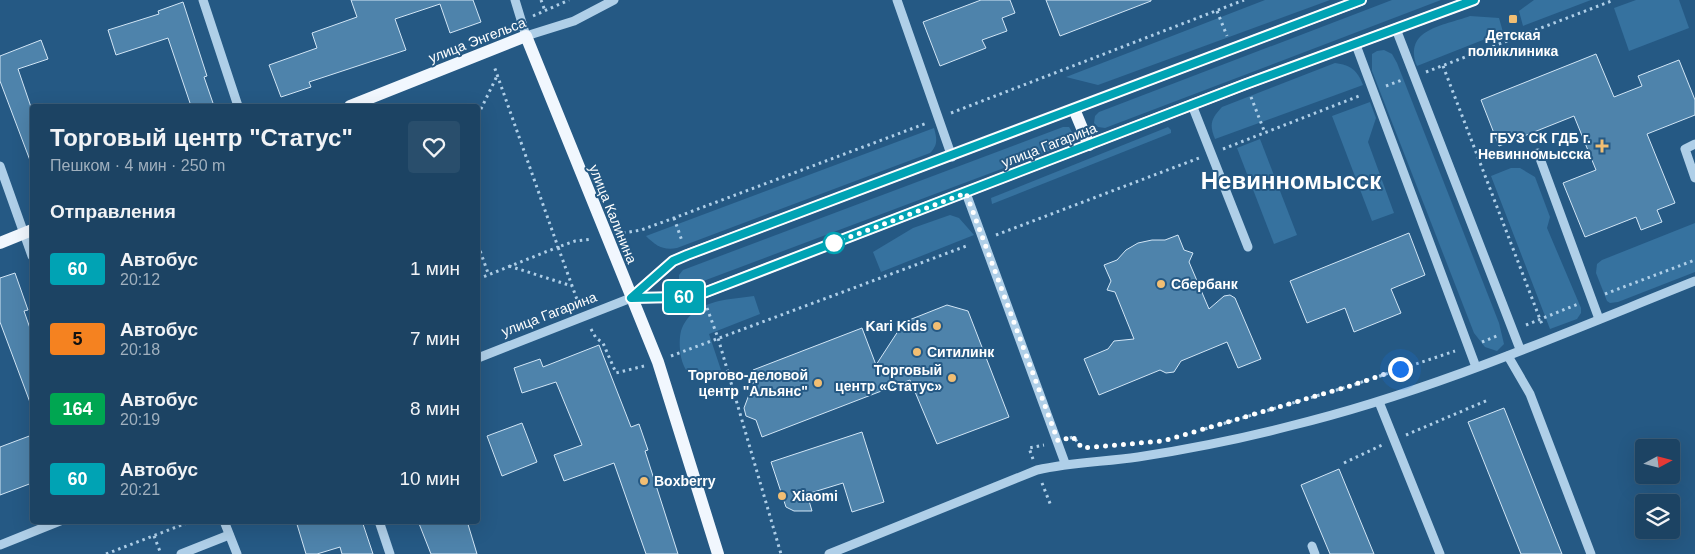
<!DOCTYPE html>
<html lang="ru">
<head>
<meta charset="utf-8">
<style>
  :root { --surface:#1c4363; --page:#294e6c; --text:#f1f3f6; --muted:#a0b0be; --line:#3a5c78 }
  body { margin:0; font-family:Helvetica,sans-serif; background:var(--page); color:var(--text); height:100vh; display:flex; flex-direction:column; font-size:19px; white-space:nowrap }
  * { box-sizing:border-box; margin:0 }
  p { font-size:16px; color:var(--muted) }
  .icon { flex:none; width:28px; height:28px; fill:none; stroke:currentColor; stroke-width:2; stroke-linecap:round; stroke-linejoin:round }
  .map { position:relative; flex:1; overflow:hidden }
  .details { position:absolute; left:30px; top:104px; width:450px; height:420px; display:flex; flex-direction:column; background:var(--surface); border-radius:5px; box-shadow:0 5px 20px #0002,0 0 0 1px var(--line) }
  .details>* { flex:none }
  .badge { padding:0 10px; border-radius:4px; font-size:18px; line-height:32px }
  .needle { width:32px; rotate:83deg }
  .buttons { position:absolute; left:1635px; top:439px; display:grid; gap:10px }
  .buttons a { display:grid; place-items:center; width:45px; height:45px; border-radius:5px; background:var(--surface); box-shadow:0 5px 20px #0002,0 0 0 1px var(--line); font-size:25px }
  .you { position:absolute; width:25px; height:25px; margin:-12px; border:4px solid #fff; border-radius:50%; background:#1a73e8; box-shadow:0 0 0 8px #1a73e833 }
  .map>.badge { position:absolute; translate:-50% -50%; box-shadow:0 0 0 2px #fff }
  h2 { padding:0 20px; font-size:19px; line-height:45px }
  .round { display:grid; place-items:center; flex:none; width:52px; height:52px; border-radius:5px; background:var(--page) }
  .head { display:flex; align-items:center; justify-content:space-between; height:85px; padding:0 20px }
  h1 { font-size:24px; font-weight:800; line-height:38px }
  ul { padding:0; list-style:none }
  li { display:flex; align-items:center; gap:15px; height:70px; padding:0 20px }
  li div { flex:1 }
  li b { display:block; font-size:19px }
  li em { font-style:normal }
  li .badge { min-width:55px; font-weight:700; text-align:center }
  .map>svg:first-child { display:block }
  .green { fill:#36729f }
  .building { fill:#4e83ab; stroke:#d2e6f6 }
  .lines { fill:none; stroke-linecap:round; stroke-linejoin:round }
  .path { stroke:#afcfe8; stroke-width:3; stroke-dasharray:2.5 4; stroke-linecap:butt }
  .minor { stroke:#afcfe8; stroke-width:9 }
  .major { stroke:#f1f7fe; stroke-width:12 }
  .line-casing { stroke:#fff; stroke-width:11 }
  .line { stroke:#00a3b4; stroke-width:8 }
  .walk { stroke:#fff; stroke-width:5; stroke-dasharray:0 9 }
  .poi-dot { fill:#f1be73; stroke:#255984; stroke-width:2 }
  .stop-dot { fill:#fff; stroke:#00a3b4; stroke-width:2.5 }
  .labels { text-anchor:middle; stroke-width:4; stroke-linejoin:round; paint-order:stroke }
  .poi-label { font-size:14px; font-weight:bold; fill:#fff; stroke:#255984; text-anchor:end }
  .street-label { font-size:14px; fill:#fff; stroke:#255984 }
  .town-label { font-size:24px; font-weight:bold; fill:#fff; stroke:#255984 }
</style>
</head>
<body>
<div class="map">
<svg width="1695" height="554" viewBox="0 0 1695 554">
  <rect width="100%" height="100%" fill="#255984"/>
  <!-- green -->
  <g class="green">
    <path d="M1265,0H1330L1098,85L1066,77Z"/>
    <path d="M1392,0H1441L1105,128L1098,127L1094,123L1095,116L1099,112Z"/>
    <path d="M1534,0H1591L1523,26L1519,11Z"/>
    <path d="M1636,0H1679L1689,28L1629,51L1614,8Z"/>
    <path d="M1470,16L1499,18L1503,32L1417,66C1403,29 1443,26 1470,16Z"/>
    <path d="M1384,50L1392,54L1397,63L1499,323L1504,344L1497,351L1485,347L1474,333L1372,71V54L1377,51Z"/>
    <path d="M1335,63C1351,65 1357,70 1363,85L1215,139C1209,124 1211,119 1222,107Z"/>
    <path d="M1370,102L1376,118L1368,142L1394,213L1372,221L1332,116Z"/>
    <path d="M1063,127H1069L1072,132V140L1068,144L690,286H682L679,281V275L683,270Z"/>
    <path d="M1168,127L1171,130V133L992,204L991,198Z"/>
    <path d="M934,128C937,139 938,145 930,153L677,248C663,251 655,245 646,236Z"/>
    <path d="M1260,139L1297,235L1274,244L1237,148Z"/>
    <path d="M1511,168H1520L1535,177L1550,217L1547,228L1581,308V313L1577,319L1550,329L1491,176Z"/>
    <path d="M950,215L959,218L974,235L881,272L873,252L913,228Z"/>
    <path d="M1695,223V272L1618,302L1610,303L1607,301L1596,273L1597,264L1602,260Z"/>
    <path d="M754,296L760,314L709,334L721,370C713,373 700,380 691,375C680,368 678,343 681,331C683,324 688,317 694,312C711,299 734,299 754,296Z"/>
  </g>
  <!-- building -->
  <g class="building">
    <path d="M351,0H473L481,22L450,33L440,4L395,19L406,50L309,82L311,87L281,97L269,65L317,48L312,33L357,17Z"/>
    <path d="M981,0H1010L1015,13L1002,18L1007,31L982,40L986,48L940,66L923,22Z"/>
    <path d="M1046,0H1151V1L1060,36Z"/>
    <path d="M183,2L207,76L204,77L214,106H191L168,38L116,55L108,30L159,14L158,11Z"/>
    <path d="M41,40L48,59L18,69L32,110V163H31L0,81V56Z"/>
    <path d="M1596,54L1614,97L1642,86L1638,76L1679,60L1695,100V115L1647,134L1675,203L1657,210L1662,222L1641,230L1636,217L1585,237L1563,183L1596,170L1574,116L1499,146L1481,100Z"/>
    <path d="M1409,233L1425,275L1391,289L1401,313L1354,332L1345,308L1307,323L1290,281Z"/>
    <path d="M1178,235L1184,250L1193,253L1189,262L1209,309L1224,296L1230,295L1235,298L1261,359L1238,368L1227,342L1181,361L1174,372L1166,373L1160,370L1099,395L1084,359L1108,349L1114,341L1134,339L1115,292L1107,290L1111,281L1104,265L1117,260L1126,250L1138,243L1152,240H1165Z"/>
    <path d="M15,273L28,310L24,311L32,334V405H31L0,322V278Z"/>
    <path d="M947,305L968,311L1009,417L937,444L910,380L762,437L756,420L746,416L744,408L756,376L753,370L862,328L876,365L904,322Z"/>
    <path d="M599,345L631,427L639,424L648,450L645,451L678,554H646L614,463L564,481L554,455L582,445L556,382L522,393L514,368L540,359L543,367Z"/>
    <path d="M1504,408L1562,554H1521L1468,422Z"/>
    <path d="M522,423L537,462L502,476L487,436Z"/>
    <path d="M862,432L884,502L852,512L843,483L807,494L812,511H794L786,507L771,462Z"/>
    <path d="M32,435V483L0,495V447Z"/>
    <path d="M1339,469L1374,554H1330L1301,485Z"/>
    <path d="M296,521H362L373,554H342L340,547L317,554H306Z"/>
    <path d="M418,521H467L477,554H431Z"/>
  </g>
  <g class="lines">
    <!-- path -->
    <g class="path">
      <path d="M541,0L545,11"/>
      <path d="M1217,11L1227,36"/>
      <path d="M533,16L569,0"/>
      <path d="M1443,66L1543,327"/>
      <path d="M1426,72L1614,0"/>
      <path d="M1386,86L1402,80"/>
      <path d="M1251,97L1265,133"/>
      <path d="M951,113L1244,0"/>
      <path d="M478,115L497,76"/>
      <path d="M1223,149L1359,96"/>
      <path d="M674,218L682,241"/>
      <path d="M623,233L641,230L674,218L927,123"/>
      <path d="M996,235L1199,158"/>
      <path d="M478,245L488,273"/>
      <path d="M509,266L572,286"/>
      <path d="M478,279L558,247L494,66"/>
      <path d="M1605,294L1695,260"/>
      <path d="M579,305L558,247L575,241L592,239"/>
      <path d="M707,308L718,338L781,554"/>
      <path d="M1526,325L1578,304"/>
      <path d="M591,329L596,338L603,343L616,373L644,366"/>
      <path d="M1482,342L1499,335"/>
      <path d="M671,356L969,245"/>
      <path d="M1205,429L1350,386L1455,351"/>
      <path d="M1406,435L1488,400"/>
      <path d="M1070,438L1073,437L1083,448"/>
      <path d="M1033,459L1029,448L1044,445"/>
      <path d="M1344,463L1382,445"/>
      <path d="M1042,483L1051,506"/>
      <path d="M154,536L161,554"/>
      <path d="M106,554L192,521"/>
    </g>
    <!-- minor -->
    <g class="minor">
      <path d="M203,0L238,106"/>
      <path d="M515,0L526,36L574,21L614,0"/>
      <path d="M897,0L952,157"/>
      <path d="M1396,29L1520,349"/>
      <path d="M1356,45L1476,367"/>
      <path d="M1192,105L1248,247"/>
      <path d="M1695,144L1685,149L1695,178"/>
      <path d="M1538,153L1599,319"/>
      <path d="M0,166L32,256"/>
      <path d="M966,193L1065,463"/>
      <path d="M1508,356L1530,394L1591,554"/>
      <path d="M478,358L631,298"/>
      <path d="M1379,402L1440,554"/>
      <path d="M224,521L237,554"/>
      <path d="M379,521L390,554"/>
      <path d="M0,545L60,521"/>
      <path d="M1312,546L1315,554"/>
      <path d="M181,554L229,535"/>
      <path d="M829,554L1037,470C1072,462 1104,462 1138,457C1189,449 1240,439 1290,426C1430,392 1562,334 1695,281"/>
    </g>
    <!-- major -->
    <g class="major">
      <path d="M350,106L526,36L658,362L718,554"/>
      <path d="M1074,109L1089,145"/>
      <path d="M0,243L32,230"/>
      <path d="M631,298L681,297L701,294L1246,84L1474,0"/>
      <path d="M631,298L673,261L687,255L1361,0"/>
    </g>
  </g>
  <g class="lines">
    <defs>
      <path id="line" d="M1361,0L687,255L673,261L631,298L681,297L701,294L1246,84L1474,0"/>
    </defs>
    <!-- line casing -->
    <use href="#line" class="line-casing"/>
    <!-- line -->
    <use href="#line" class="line"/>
    <!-- walk -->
    <path class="walk" d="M834,243L966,193L1058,441L1073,437L1082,448L1163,441L1350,386L1400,369"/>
  </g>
  <!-- markers -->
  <g class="poi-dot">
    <rect x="1508" y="14" width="10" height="10" rx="2.5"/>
    <path d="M1599.5 138.5h5v5h5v5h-5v5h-5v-5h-5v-5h5z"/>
    <circle cx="1161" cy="284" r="5"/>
    <circle cx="937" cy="326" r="5"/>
    <circle cx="917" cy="352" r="5"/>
    <circle cx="952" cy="378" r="5"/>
    <circle cx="818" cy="383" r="5"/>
    <circle cx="644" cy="481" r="5"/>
    <circle cx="782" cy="496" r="5"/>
  </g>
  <circle class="stop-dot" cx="834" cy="243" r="10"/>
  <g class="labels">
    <!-- poi labels -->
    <g class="poi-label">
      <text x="1513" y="40" text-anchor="middle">Детская<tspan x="1513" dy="16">поликлиника</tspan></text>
      <text x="1591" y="143">ГБУЗ СК ГДБ г.<tspan x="1591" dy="16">Невинномысска</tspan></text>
      <text x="1171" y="289" text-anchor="start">Сбербанк</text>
      <text x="927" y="331">Kari Kids</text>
      <text x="927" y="357" text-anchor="start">Ситилинк</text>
      <text x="942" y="375">Торговый<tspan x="942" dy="16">центр «Статус»</tspan></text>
      <text x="808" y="380">Торгово-деловой<tspan x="808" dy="16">центр "Альянс"</tspan></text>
      <text x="654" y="486" text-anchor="start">Boxberry</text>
      <text x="792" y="501" text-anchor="start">Xiaomi</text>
    </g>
    <!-- street labels -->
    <g class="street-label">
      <text transform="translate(477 40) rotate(-21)" y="5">улица Энгельса</text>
      <text transform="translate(1049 145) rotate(-21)" y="5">улица Гагарина</text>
      <text transform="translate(613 214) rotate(68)" y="5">улица Калинина</text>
      <text transform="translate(549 314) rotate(-21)" y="5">улица Гагарина</text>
    </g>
    <!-- town labels -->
    <g class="town-label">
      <text x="1291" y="189">Невинномысск</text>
    </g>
  </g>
</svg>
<div class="buttons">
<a><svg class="needle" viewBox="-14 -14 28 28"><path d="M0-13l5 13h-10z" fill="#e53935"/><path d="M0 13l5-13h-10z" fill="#a0b0be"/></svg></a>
<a><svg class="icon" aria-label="layers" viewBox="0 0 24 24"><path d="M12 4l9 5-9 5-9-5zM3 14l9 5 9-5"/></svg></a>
</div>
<div class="you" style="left:1400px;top:369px"></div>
<b class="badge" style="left:684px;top:297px;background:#00a3b4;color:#fff">60</b>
<section class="details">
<div class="head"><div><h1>Торговый центр &quot;Статус&quot;</h1><p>Пешком · 4 мин · 250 m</p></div><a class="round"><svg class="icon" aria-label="heart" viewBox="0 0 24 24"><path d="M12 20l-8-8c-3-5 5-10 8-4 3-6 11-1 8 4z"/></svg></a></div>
<h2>Отправления</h2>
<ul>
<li><span class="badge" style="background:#00a3b4;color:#fff">60</span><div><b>Автобус</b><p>20:12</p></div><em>1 мин</em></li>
<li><span class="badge" style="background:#f58220;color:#111">5</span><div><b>Автобус</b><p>20:18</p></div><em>7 мин</em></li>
<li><span class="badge" style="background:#00a651;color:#fff">164</span><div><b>Автобус</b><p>20:19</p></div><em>8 мин</em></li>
<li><span class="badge" style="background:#00a3b4;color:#fff">60</span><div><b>Автобус</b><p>20:21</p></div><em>10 мин</em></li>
</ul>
</section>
</div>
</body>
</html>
